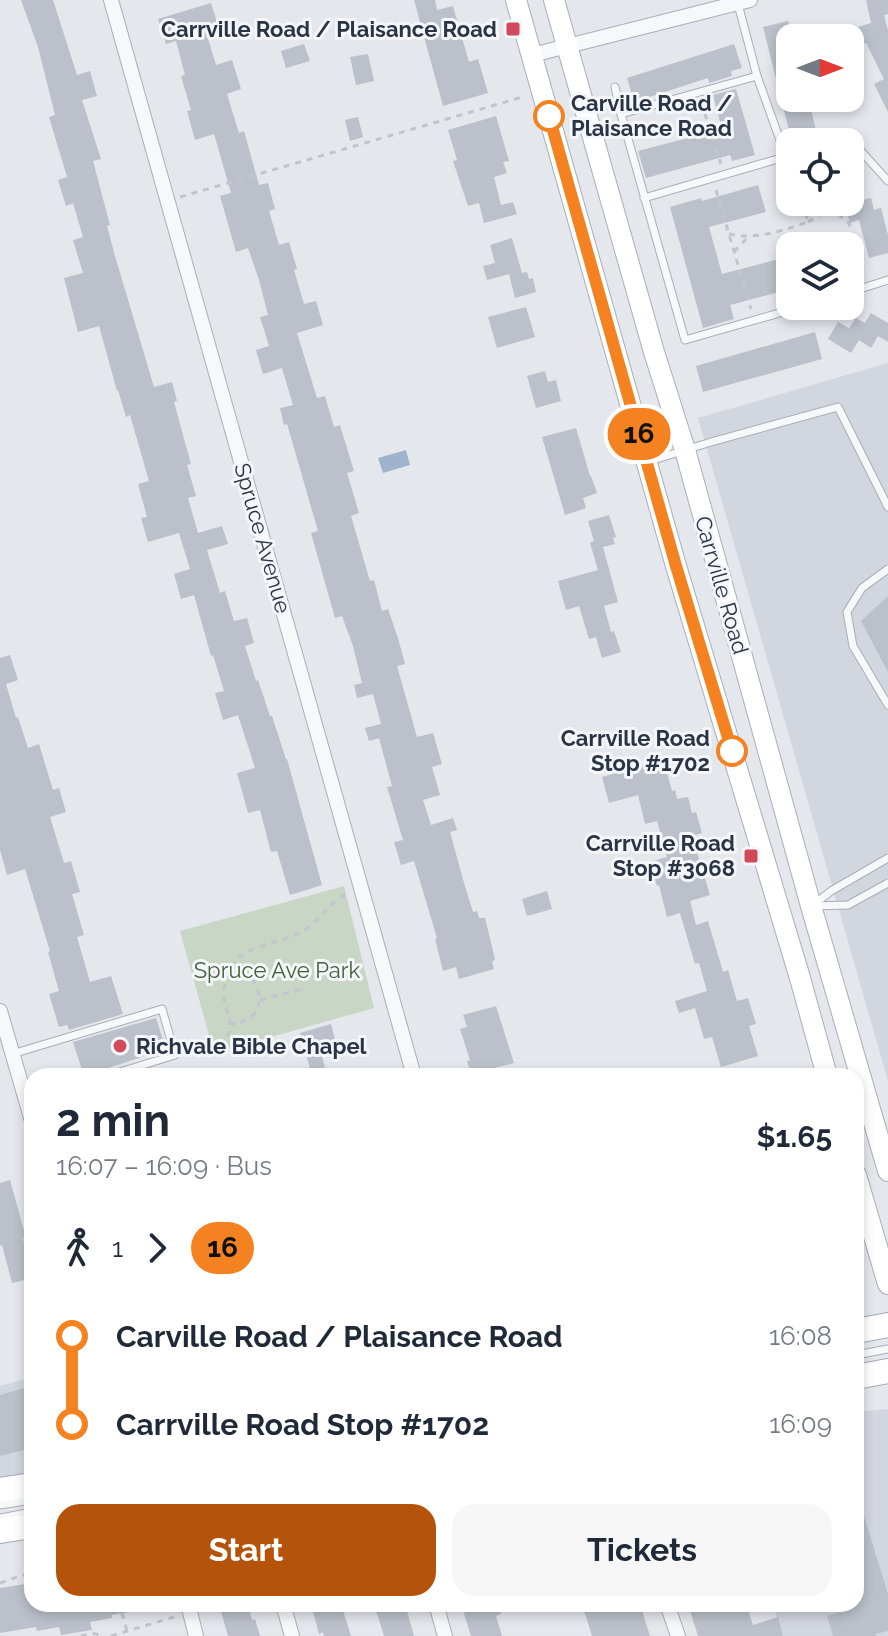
<!DOCTYPE html>
<html lang="en">
<head>
<meta charset="utf-8">
<style>
  :root { --surface:#fff; --page:#f6f6f7; --text:#1f2937; --muted:#747a83; --accent:#b45309 }
  body { margin:0; font-family:Raleway,sans-serif; background:var(--page); color:var(--text); height:100vh; display:flex; flex-direction:column; font-size:30px; white-space:nowrap }
  * { box-sizing:border-box; margin:0 }
  p { font-size:26px; color:var(--muted) }
  .icon { flex:none; width:44px; height:44px; fill:none; stroke:currentColor; stroke-width:2; stroke-linecap:round; stroke-linejoin:round }
  .map { position:relative; flex:1; overflow:hidden }
  .drawer { position:absolute; left:24px; top:1068px; width:840px; height:544px; display:flex; flex-direction:column; background:var(--surface); border-radius:24px; box-shadow:0 4px 12px #0003 }
  .drawer>* { flex:none }
  .badge { padding:0 16px; border-radius:26px; font-size:28px; line-height:52px }
  .needle { width:52px; rotate:90deg }
  .controls { position:absolute; left:776px; top:24px; display:grid; gap:16px }
  .controls a { display:grid; place-items:center; width:88px; height:88px; border-radius:16px; background:var(--surface); box-shadow:0 4px 12px #0003; font-size:40px }
  .map>.badge { position:absolute; translate:-50% -50%; box-shadow:0 0 0 4px #fff }
  .legs { display:flex; align-items:center; gap:12px; height:88px; padding:0 32px; font-size:26px }
  .legs p { margin-inline-start:auto }
  .head { display:flex; align-items:center; justify-content:space-between; height:136px; padding:0 32px }
  h1 { font-size:44px; font-weight:700; line-height:60px }
  .cta { display:flex; gap:16px; margin-top:auto; padding:16px 32px }
  .cta a { flex:1; height:92px; border-radius:24px; background:var(--accent); color:#fff; font-size:32px; font-weight:700; line-height:92px; text-align:center }
  .cta a+a { background:var(--page); color:var(--text) }
  ul { padding:0 32px; list-style:none }
  li { display:flex; align-items:center; gap:28px; height:88px; font-size:30px }
  li i { display:grid; place-items:center; width:12px; height:100%; margin:0 10px; background:currentColor }
  li i::after { content:''; width:20px; height:20px; margin:-10px; border:6px solid; border-radius:50%; background:var(--surface) }
  li p { margin-inline-start:auto }
  li:first-child i { background:linear-gradient(#0000 50%,currentColor 0) }
  li:last-child i { background:linear-gradient(currentColor 50%,#0000 0) }
  .map>svg:first-child { display:block }
  .built { fill:#d2d6de }
  .green { fill:#c9d6c5 }
  .water { fill:#9fb4cc }
  .building { fill:#bbc0ca }
  .lines { fill:none; stroke-linecap:round; stroke-linejoin:round }
  .service-casing { stroke:#a9aeb7; stroke-width:9 }
  .minor-casing { stroke:#a9aeb7; stroke-width:16 }
  .secondary-casing { stroke:#a9aeb7; stroke-width:22 }
  .primary-casing { stroke:#a3abb8; stroke-width:26 }
  .path { stroke:#c2c5cb; stroke-width:3; stroke-dasharray:6 6; stroke-linecap:butt }
  .service { stroke:#f7f8fa; stroke-width:7 }
  .minor { stroke:#f7f8fa; stroke-width:14 }
  .secondary { stroke:#fff; stroke-width:20 }
  .primary { stroke:#fff; stroke-width:24 }
  .line-1-casing { stroke:#fff; stroke-width:18 }
  .line-1 { stroke:#f58220; stroke-width:12 }
  .poi-dot { fill:#d1495b; stroke:#f4f6f9; stroke-width:3 }
  .stop-1-dot { fill:#fff; stroke:#f58220; stroke-width:4 }
  .labels { text-anchor:middle; stroke-width:6; stroke-linejoin:round; paint-order:stroke }
  .poi-label { font-size:22px; font-weight:bold; fill:#2b3445; stroke:#f4f6f9; text-anchor:end }
  .stop-label { font-size:22px; font-weight:bold; fill:#2b3445; stroke:#f4f6f9; text-anchor:start }
  .street-label { font-size:22px; fill:#2b3445; stroke:#f4f6f9 }
  .park-label { font-size:22px; fill:#3f6138; stroke:#f4f6f9 }
</style>
</head>
<body>
<div class="map">
<svg width="888" height="1636" viewBox="0 0 888 1636">
  <rect width="100%" height="100%" fill="#e4e7ec"/>
  <!-- built -->
  <g class="built">
    <path d="M888,363V1081L698,418Z"/>
    <path d="M32,1377V1473L0,1479V1386Z"/>
    <path d="M888,1409V1636H782L773,1604H856V1412Z"/>
  </g>
  <!-- green -->
  <path class="green" d="M344,886L374,1008L214,1053L180,931Z"/>
  <!-- water -->
  <path class="water" d="M406,450L410,465L383,473L378,458Z"/>
  <!-- building -->
  <g class="building">
    <path d="M21,0H53L77,75L90,71L97,96L82,100L101,159L93,161L110,225L107,226L115,256L154,387L172,382L177,401L174,402L191,464L187,465L196,496L188,498L198,533L222,526L228,544L207,550L220,593L225,591L234,621L247,618L254,643L245,646L256,681L258,680L270,716H272L286,759H287L322,885L290,895L277,851L271,852L260,810L248,813L237,773L255,768L238,715L223,720L215,693L224,691L213,655L211,656L194,595L181,599L174,574L190,569L179,533L148,542L141,518L147,517L138,484L149,481L130,415L126,417L118,390L117,391L99,326L78,332L64,278L83,273L73,240L83,237L73,203L66,206L58,180L67,177L49,117L55,115L38,47Z"/>
    <path d="M414,0H435L437,10L453,6L469,62L478,59L488,93L443,106Z"/>
    <path d="M866,0H888V14L884,15L888,30V112L874,84L884,79L866,43L862,44L858,27L871,23Z"/>
    <path d="M211,3L219,28L206,32L216,65L232,60L241,89L227,94L239,133L244,131L259,185L268,183L275,209L269,211L279,245L289,242L297,269L294,270L304,304L316,301L323,325L297,333L317,398L325,396L334,427L340,425L354,471L347,473L359,513L351,516L370,581L374,580L382,611L388,609L398,638L405,664L397,666L417,737L433,733L442,764L432,767L440,795L423,800L431,825L453,818L457,830L450,832L464,883L473,912L477,911L479,918H485L495,959L492,962L494,969L459,979L456,967L443,971L435,939L437,938L414,861L401,865L394,842L403,840L387,787L392,786L379,738L369,741L365,728L381,724L373,694L357,698L354,685L362,683L353,646L342,616L335,618L311,533L318,531L287,424L284,425L280,408L293,405L282,368L263,374L256,350L269,346L260,317L268,315L259,280L248,248L236,252L220,196L231,193L214,134L195,140L187,111L191,110L181,76L185,75L176,41L166,44L158,19Z"/>
    <path d="M788,21L793,38H790V98H808L819,142H792L763,27Z"/>
    <path d="M304,44L310,61L286,68L281,51Z"/>
    <path d="M734,44L742,68L731,71L732,76L709,83L708,78L634,102L627,78Z"/>
    <path d="M368,54L374,81L356,85L350,57Z"/>
    <path d="M736,89L755,155L732,161L730,155L646,178L638,151L722,129L713,95Z"/>
    <path d="M496,116L509,161L503,162L507,173L494,177L501,205L513,202L517,214L484,223L479,203L468,206L453,161L457,160L448,130Z"/>
    <path d="M358,117L363,137L350,141L345,120Z"/>
    <path d="M850,168H854L863,200L871,198L874,210L881,208L888,235V253L869,258L859,220L850,223L844,202H850Z"/>
    <path d="M758,185L766,212L709,227L722,274L790,256V289L730,305L734,319L703,328L670,207L701,198L702,201Z"/>
    <path d="M512,238L522,273L527,272L529,279L533,278L536,292L515,298L509,274L487,280L483,266L495,263L490,245Z"/>
    <path d="M526,307L535,337L497,348L488,317Z"/>
    <path d="M871,313L888,323V342L878,336L871,348L859,340L851,353L828,339L838,322L849,328L856,318L865,323Z"/>
    <path d="M815,332L822,359L703,392L696,366Z"/>
    <path d="M545,371L548,382L556,380L561,401L536,408L527,376Z"/>
    <path d="M576,428L590,476H591L597,493L583,498L586,508L565,515L542,437Z"/>
    <path d="M609,515L616,537L613,538L615,544L603,547L618,602L604,606L611,632L614,631L621,652L602,658L596,637L589,639L579,606L566,610L558,581L598,570L590,543L594,541L588,521Z"/>
    <path d="M888,596V672L861,621Z"/>
    <path d="M10,655L18,680L6,684L16,718L18,717L28,748L39,744L53,790L59,788L66,812L50,817L64,863L71,861L80,892L72,894L84,935L77,937L90,982L111,976L123,1014L69,1030L67,1025L59,1027L49,994L59,991L48,952L50,951L25,869L7,875L0,850V658Z"/>
    <path d="M645,765L648,774L666,769L672,791L675,790L677,799L688,797L692,813L696,812L702,833L692,836L710,895L690,901L696,925L708,921L723,972L728,970L737,1001L748,998L756,1024L749,1026L758,1056L721,1067L712,1037L704,1039L695,1008L679,1013L675,1001L707,991L699,963L695,964L680,913L667,917L659,885L657,886L650,862L667,857L657,821L645,824L638,795L609,803L602,777Z"/>
    <path d="M547,891L552,909L527,916L522,899Z"/>
    <path d="M496,1006L514,1063L471,1074L467,1061L470,1060L460,1029L467,1027L463,1015Z"/>
    <path d="M156,1018L166,1049L84,1076L73,1042Z"/>
    <path d="M331,1024L336,1044L320,1048L327,1076H312L300,1033Z"/>
    <path d="M10,1180L26,1238L23,1239L32,1273V1278L12,1283L2,1245L0,1246V1183Z"/>
    <path d="M24,1388L32,1417V1448L0,1456V1395Z"/>
    <path d="M856,1500H859L888,1594V1631L875,1634L876,1636H833L827,1616L847,1610L845,1604H856Z"/>
    <path d="M32,1583V1604H139V1610L112,1615V1618L90,1622L92,1630L61,1635L59,1627L37,1631L36,1627L0,1633V1588Z"/>
    <path d="M219,1604H248L252,1620L255,1619L260,1636H228Z"/>
    <path d="M311,1604H341L351,1636H324L323,1632L319,1634Z"/>
    <path d="M374,1604H405L414,1636H384Z"/>
    <path d="M461,1604H498L501,1614L496,1616L502,1636H471Z"/>
    <path d="M582,1604H640L650,1636H592Z"/>
    <path d="M688,1604H746L753,1625L778,1617L783,1636H698Z"/>
  </g>
  <g class="lines">
    <defs>
      <g id="service">
        <path d="M738,4L757,76L786,157"/>
        <path d="M757,76L621,114L685,340L804,306"/>
        <path d="M615,87L621,114"/>
        <path d="M827,142L849,138L888,181"/>
        <path d="M644,198L788,156"/>
        <path d="M850,292L888,280"/>
        <path d="M647,462L711,442L838,407L888,507"/>
        <path d="M888,569L862,588L847,612L853,646L888,705"/>
        <path d="M813,905L831,891L888,858"/>
        <path d="M814,906L848,905L888,883"/>
        <path d="M12,1054L162,1009L175,1055L107,1076"/>
        <path d="M856,1355L888,1349"/>
        <path d="M0,1505L32,1500"/>
        <path d="M0,1518L32,1512"/>
      </g>
      <g id="minor">
        <path d="M111,0L414,1076"/>
        <path d="M532,55L750,0"/>
        <path d="M0,1011L32,1121"/>
        <path d="M188,1604L196,1636"/>
        <path d="M283,1604L292,1636"/>
        <path d="M436,1604L445,1636"/>
        <path d="M667,1604L678,1636"/>
      </g>
      <g id="secondary">
        <path d="M516,0L676,566L800,978L827,1076"/>
        <path d="M554,0L654,352L685,450L811,906L888,1171"/>
        <path d="M856,1175L888,1284"/>
      </g>
      <g id="primary">
        <path d="M856,1331L888,1325"/>
        <path d="M856,1377L888,1371"/>
        <path d="M0,1490L32,1485"/>
        <path d="M0,1531L32,1526"/>
      </g>
    </defs>
    <!-- service casing -->
    <use href="#service" class="service-casing"/>
    <!-- minor casing -->
    <use href="#minor" class="minor-casing"/>
    <!-- secondary casing -->
    <use href="#secondary" class="secondary-casing"/>
    <!-- primary casing -->
    <use href="#primary" class="primary-casing"/>
    <!-- path -->
    <g class="path">
      <path d="M701,102L721,164"/>
      <path d="M716,190L751,309"/>
      <path d="M180,197L526,96"/>
      <path d="M821,202L831,208"/>
      <path d="M808,222L831,208L849,223L864,275"/>
      <path d="M729,234C757,240 781,231 808,222L803,202"/>
      <path d="M734,252L747,238"/>
      <path d="M229,973C233,973 240,973 243,974C261,980 265,1007 250,1018C244,1022 237,1023 231,1024"/>
      <path d="M260,1000L303,989"/>
      <path d="M186,1054C195,1054 208,1055 216,1050C217,1049 224,1042 224,1041C236,1026 227,1016 224,1000C222,988 228,968 237,959C251,945 286,942 305,930C321,919 329,902 347,894"/>
      <path d="M856,1255H857"/>
      <path d="M856,1301L865,1303"/>
      <path d="M0,1583L32,1572"/>
      <path d="M122,1613L127,1631"/>
      <path d="M81,1636L92,1633L103,1636"/>
      <path d="M111,1636L177,1616"/>
    </g>
    <!-- service -->
    <use href="#service" class="service"/>
    <!-- minor -->
    <use href="#minor" class="minor"/>
    <!-- secondary -->
    <use href="#secondary" class="secondary"/>
    <!-- primary -->
    <use href="#primary" class="primary"/>
  </g>
  <g class="lines">
    <defs>
      <path id="line-1" d="M549,116L676,566L732,751"/>
    </defs>
    <!-- line-1 casing -->
    <use href="#line-1" class="line-1-casing"/>
    <!-- line-1 -->
    <use href="#line-1" class="line-1"/>
  </g>
  <!-- markers -->
  <g class="poi-dot">
    <rect x="505" y="21" width="16" height="16" rx="4"/>
    <rect x="743" y="848" width="16" height="16" rx="4"/>
    <circle cx="120" cy="1046" r="8"/>
  </g>
  <g class="stop-1-dot">
    <circle cx="549" cy="116" r="14"/>
    <circle cx="732" cy="751" r="14"/>
  </g>
  <g class="labels">
    <!-- poi labels -->
    <g class="poi-label">
      <text x="497" y="37">Carrville Road / Plaisance Road</text>
      <text x="735" y="851">Carrville Road<tspan x="735" dy="25">Stop #3068</tspan></text>
      <text x="136" y="1054" text-anchor="start">Richvale Bible Chapel</text>
    </g>
    <!-- stop labels -->
    <g class="stop-label">
      <text x="571" y="111">Carville Road /<tspan x="571" dy="25">Plaisance Road</tspan></text>
      <text x="710" y="746" text-anchor="end">Carrville Road<tspan x="710" dy="25">Stop #1702</tspan></text>
    </g>
    <!-- street labels -->
    <g class="street-label">
      <text transform="translate(263 538) rotate(74)" y="8">Spruce Avenue</text>
      <text transform="translate(722 585) rotate(74)" y="8">Carrville Road</text>
    </g>
    <!-- park labels -->
    <g class="park-label">
      <text x="277" y="978">Spruce Ave Park</text>
    </g>
  </g>
</svg>
<div class="controls">
<a><svg class="needle" viewBox="-14 -14 28 28"><path d="M0-13l5 13h-10z" fill="#e53935"/><path d="M0 13l5-13h-10z" fill="#747a83"/></svg></a>
<a><svg class="icon" aria-label="locate" viewBox="0 0 24 24"><circle cx="12" cy="12" r="6"/><path d="M12 2v4M12 18v4M2 12h4M18 12h4"/></svg></a>
<a><svg class="icon" aria-label="layers" viewBox="0 0 24 24"><path d="M12 4l9 5-9 5-9-5zM3 14l9 5 9-5"/></svg></a>
</div>
<b class="badge" style="left:639px;top:434px;background:#f58220;color:#111">16</b>
<section class="drawer">
<div class="head"><div><h1>2 min</h1><p>16:07 – 16:09 · Bus</p></div><b>$1.65</b></div>
<div class="legs"><svg class="icon" aria-label="walk" viewBox="0 0 24 24"><circle cx="13" cy="4" r="2"/><path d="M13 8l-2 6 4 7M11 14l-3 7M7 12l3-4h3l4 4"/></svg>1<svg class="icon" aria-label="forward" viewBox="0 0 24 24"><path d="M9 5l7 7-7 7"/></svg><b class="badge" style="background:#f58220;color:#111">16</b></div>
<ul>
<li><i style="color:#f58220"></i><b>Carville Road / Plaisance Road</b><p>16:08</p></li>
<li><i style="color:#f58220"></i><b>Carrville Road Stop #1702</b><p>16:09</p></li>
</ul>
<div class="cta"><a>Start</a><a>Tickets</a></div>
</section>
</div>
</body>
</html>
